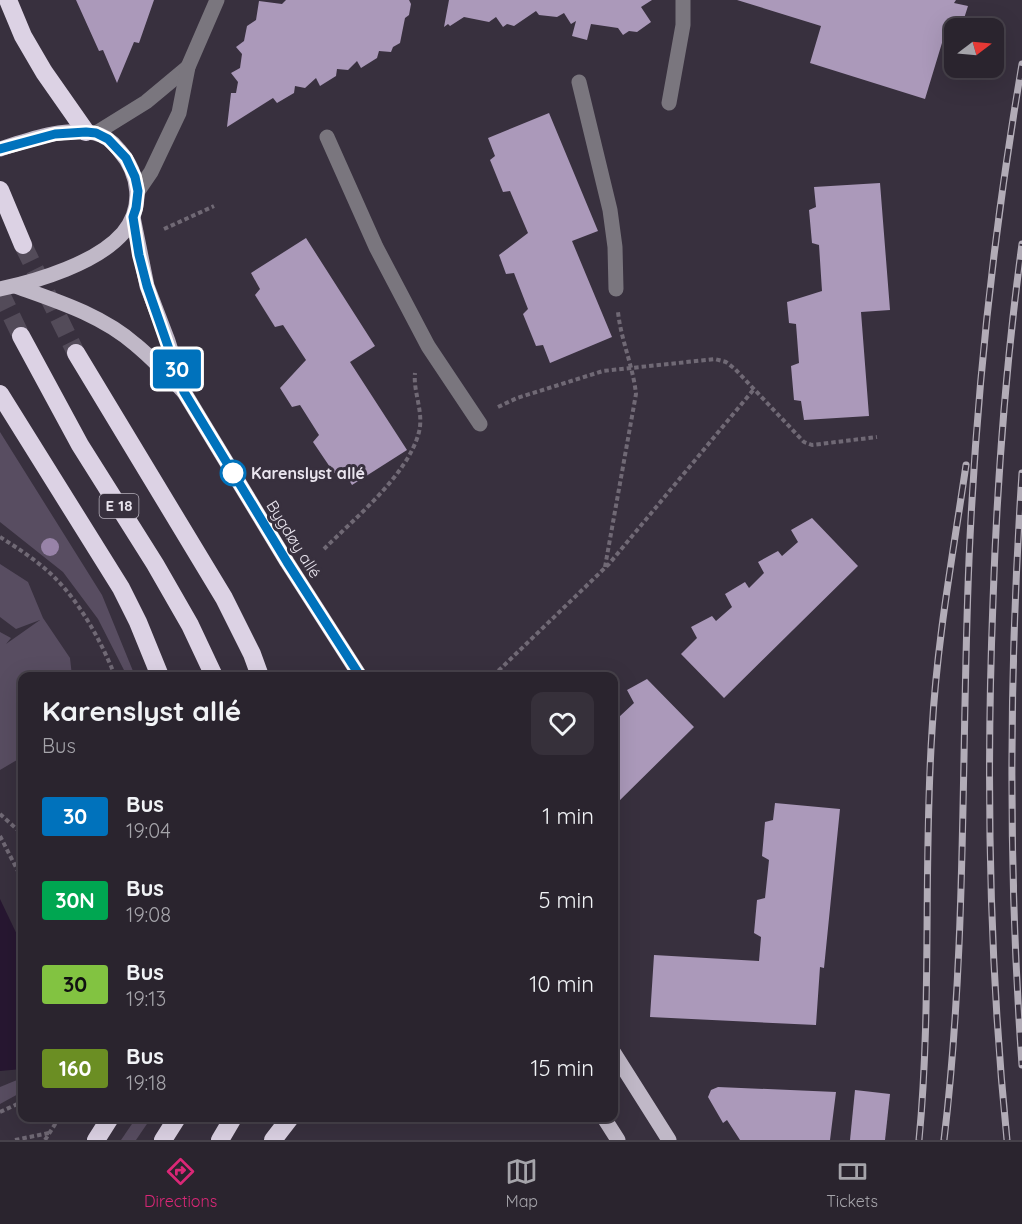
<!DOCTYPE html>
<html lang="en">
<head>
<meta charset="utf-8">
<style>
  :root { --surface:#2a242e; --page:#36303a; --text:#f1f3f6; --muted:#a5a4aa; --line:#46414a; --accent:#db2777 }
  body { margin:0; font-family:Quicksand,sans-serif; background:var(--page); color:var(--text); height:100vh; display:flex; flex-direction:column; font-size:22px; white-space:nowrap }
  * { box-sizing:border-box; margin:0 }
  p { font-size:20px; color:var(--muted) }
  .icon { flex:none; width:33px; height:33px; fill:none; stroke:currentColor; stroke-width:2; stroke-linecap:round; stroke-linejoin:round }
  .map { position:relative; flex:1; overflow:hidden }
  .sheet { position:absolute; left:18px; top:672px; width:600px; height:450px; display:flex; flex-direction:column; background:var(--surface); border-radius:12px; box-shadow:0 6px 24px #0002,0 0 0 2px var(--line) }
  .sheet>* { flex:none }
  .badge { padding:0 12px; border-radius:4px; font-size:21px; line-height:39px }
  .needle { width:39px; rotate:74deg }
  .tools { position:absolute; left:944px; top:18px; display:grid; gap:12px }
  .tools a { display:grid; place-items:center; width:60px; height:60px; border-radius:12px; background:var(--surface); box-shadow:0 6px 24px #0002,0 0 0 2px var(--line); font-size:30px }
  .map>.badge { position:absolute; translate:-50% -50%; box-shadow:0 0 0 3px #fff }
  .round { display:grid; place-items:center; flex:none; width:63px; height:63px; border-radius:12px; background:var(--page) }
  .head { display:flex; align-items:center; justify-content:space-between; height:102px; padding:0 24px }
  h1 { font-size:28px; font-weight:800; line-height:45px }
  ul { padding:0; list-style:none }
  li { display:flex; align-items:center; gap:18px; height:84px; padding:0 24px }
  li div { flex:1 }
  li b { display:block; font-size:22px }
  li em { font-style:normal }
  li .badge { min-width:66px; font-weight:700; text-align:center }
  .tab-bar { display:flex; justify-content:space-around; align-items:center; height:84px; border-top:2px solid var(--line); background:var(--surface); font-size:16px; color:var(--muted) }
  .tab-bar a { display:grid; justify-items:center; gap:3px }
  .tab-bar .active { color:var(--accent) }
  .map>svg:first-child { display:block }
  .green { fill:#584d61 }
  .water { fill:#271731 }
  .building { fill:#ab99ba }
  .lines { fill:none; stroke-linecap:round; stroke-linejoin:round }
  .highway-tunnel { stroke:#534b59; stroke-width:18; stroke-dasharray:18 9; stroke-linecap:butt }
  .path { stroke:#706975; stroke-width:4; stroke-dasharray:4.5 3; stroke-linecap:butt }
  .minor { stroke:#7a767e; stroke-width:15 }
  .major { stroke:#c0b8c7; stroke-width:15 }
  .highway { stroke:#dcd2e4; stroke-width:18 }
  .rail-casing { stroke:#b2acb7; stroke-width:7 }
  .rail { stroke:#38303e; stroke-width:4.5; stroke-dasharray:14; stroke-linecap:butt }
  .tree { fill:#9883a8 }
  .line-casing { stroke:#fff; stroke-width:14 }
  .line { stroke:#0072bc; stroke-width:9 }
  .stop-dot { fill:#fff; stroke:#0072bc; stroke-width:3 }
  .labels { text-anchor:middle; stroke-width:6; stroke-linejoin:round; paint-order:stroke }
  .shield { fill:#38303e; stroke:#b5afba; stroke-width:1.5 }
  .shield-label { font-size:15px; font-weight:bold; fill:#eae5ef }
  .stop-label { font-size:16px; font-weight:bold; fill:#eae5ef; stroke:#38303e; text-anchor:start }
  .street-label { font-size:16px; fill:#eae5ef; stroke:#38303e }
</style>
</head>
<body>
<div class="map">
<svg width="1022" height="1140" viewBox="0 0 1022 1140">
  <rect width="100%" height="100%" fill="#38303e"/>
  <!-- green -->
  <g class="green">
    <path d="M0,432L102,595L135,676H127L98,619L63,572L0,522Z"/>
    <path d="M0,564L28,582L43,618L70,658L72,676H22V757L0,770V632L11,638L6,644L40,620L16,629L0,617Z"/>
    <path d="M17,1080L20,1093L0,1104V1087Z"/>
    <path d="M136,1118H151L136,1140H121Z"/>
  </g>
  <!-- water -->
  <path class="water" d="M0,899L22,945V1069L0,1071Z"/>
  <!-- building -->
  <g class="building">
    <path d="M76,0H154L139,43L134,42L117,83L103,50L99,51Z"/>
    <path d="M286,0H409L411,4L409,15L405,18L400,43L393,47L391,52L379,51L377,58L361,68L357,61L348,70L337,69L336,76L320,86L316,78L305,88L295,86L294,93L277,103L273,98L227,127L231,93H236L238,82L231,73L240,68L242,54L236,47L244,41L247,26L256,20L259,1L282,4Z"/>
    <path d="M449,0H652L641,7L651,22L637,32L629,31L623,35L618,28L591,24L587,40L572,36L576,21L571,24L564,13L557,17L539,15L536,11L514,26L507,24L503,27L496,17L489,22L464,17L450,26L448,24L444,27Z"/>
    <path d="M737,0H956L954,3L968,6L961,28H954V35L945,33L925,99L810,63L821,26Z"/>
    <path d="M549,113L598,231L572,241L612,337L550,363L543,345L536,346L523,314L528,309L514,273L506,274L499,255L528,233L510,191L503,192L490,160L495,156L488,138Z"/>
    <path d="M880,183L890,310L861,312L869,416L804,420L801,401L794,400L791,366L799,363L796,324L789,323L787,302L822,291L819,245L812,243L809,210L816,207L814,187Z"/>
    <path d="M306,238L375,346L350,362L407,450L352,485L343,470L334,473L313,442L319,435L300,405L292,407L280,388L306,360L283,325L275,327L255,295L260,289L251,273Z"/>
    <path d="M812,518L858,566L724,698L681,654L697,638L691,627L712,616L716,621L732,607L725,594L745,582L749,588L764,573L758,562L778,551L782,556L798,542L791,530Z"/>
    <path d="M647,679L694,727L614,806V711L619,717L634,703L627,690Z"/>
    <path d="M775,803L840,809L824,968L820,967L816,1025L650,1017L654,955L759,961L761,937L754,933L757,900L765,898L769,860L762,856L765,822L773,820Z"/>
    <path d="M718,1087L836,1092L830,1140H740L727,1120L723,1123L708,1097L711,1090Z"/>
    <path d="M855,1090L890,1094L885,1140H850Z"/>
  </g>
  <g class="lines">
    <!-- highway-tunnel -->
    <g class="highway-tunnel">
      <path d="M23,245L76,353"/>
      <path d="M0,292L21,336"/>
    </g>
    <!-- path -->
    <g class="path">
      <path d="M164,229L214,206"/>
      <path d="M498,407L517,398L603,371L715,359L726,362L735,369L804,442L812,445L877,437"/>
      <path d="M0,537C19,549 41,563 57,580C82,606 102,643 115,676"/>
      <path d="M324,549C355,518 408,475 419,432C424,412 413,392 415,373"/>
      <path d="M605,567L636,394C633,366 621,340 618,312"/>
      <path d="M493,676L609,564L754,389"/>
      <path d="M0,814L22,834"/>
      <path d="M0,836L22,879"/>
      <path d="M0,1112L22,1102"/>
      <path d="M15,1140L49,1133"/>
      <path d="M45,1140L59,1118"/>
    </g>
    <!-- minor -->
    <g class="minor">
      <path d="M579,82L610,210L615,247L616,289"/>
      <path d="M669,103L683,25V0"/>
      <path d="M96,133L146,102L188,67"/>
      <path d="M327,137L376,247L428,346L480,424"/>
      <path d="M138,191L151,172L179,113L188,67L217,0"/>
    </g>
    <!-- major -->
    <g class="major">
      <path d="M0,149C29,140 63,127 94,133C104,135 113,142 119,150C140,174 144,208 123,233C97,263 38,281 0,289"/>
      <path d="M133,217L147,286L168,341L184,392L287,562L360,676"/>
      <path d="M15,286C57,301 102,315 136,345C153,359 168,375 183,391"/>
      <path d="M614,1053L669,1140"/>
      <path d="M604,1118L618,1140"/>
    </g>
    <!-- highway -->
    <g class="highway">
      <path d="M8,0L23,36L44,72L86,132"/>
      <path d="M0,190L23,245"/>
      <path d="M21,336L80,445L155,564L190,625L214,676"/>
      <path d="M76,353L224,598L252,654L260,676"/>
      <path d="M0,394L121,588L138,622L160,676"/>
      <path d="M96,1140L110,1118"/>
      <path d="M163,1140L177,1118"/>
      <path d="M220,1140L233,1118"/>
      <path d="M273,1140L290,1118"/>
    </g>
    <defs>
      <g id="rail">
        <path d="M1022,473C1009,671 1008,868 1022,1065"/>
        <path d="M919,1140C932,1004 923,867 932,731C937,640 953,554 966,465"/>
        <path d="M944,1140C967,947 961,753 969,560C976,393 994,228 1022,64"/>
        <path d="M1007,1140C989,961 986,780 993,601C997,481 1006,362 1022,244"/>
      </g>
    </defs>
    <!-- rail casing -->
    <use href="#rail" class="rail-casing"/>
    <!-- rail -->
    <use href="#rail" class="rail"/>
  </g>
  <!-- trees -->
  <circle class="tree" cx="50" cy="547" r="9"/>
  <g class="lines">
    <defs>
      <path id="line" d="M0,149L55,134L86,132L96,133L108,139L126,158L135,177L138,191L136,208L133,217L139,255L147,286L184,392L287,562L360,676"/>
    </defs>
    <!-- line casing -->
    <use href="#line" class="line-casing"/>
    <!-- line -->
    <use href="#line" class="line"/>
  </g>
  <!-- markers -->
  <circle class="stop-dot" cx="233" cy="473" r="12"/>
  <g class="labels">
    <!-- shield labels -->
    <rect class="shield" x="99.5" y="494" width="39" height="24" rx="4.5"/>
    <g class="shield-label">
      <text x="119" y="511">E 18</text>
    </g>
    <!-- stop labels -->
    <g class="stop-label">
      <text x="251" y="479">Karenslyst allé</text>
    </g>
    <!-- street labels -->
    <g class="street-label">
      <text transform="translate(294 539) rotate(58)" y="6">Bygdøy allé</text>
    </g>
  </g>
</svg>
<div class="tools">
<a><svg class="needle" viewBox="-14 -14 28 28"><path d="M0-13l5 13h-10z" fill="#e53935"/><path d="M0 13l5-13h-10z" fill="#a5a4aa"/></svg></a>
</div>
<b class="badge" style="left:177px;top:369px;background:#0072bc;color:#fff">30</b>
<section class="sheet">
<div class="head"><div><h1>Karenslyst allé</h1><p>Bus</p></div><a class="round"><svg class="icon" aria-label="heart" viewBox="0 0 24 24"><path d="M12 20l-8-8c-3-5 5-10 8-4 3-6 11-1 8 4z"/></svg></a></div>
<ul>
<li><span class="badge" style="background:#0072bc;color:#fff">30</span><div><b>Bus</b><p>19:04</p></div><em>1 min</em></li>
<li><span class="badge" style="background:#00a651;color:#fff">30N</span><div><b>Bus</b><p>19:08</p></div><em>5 min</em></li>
<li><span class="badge" style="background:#82c341;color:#111">30</span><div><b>Bus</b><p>19:13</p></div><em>10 min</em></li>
<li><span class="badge" style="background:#6b8e23;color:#fff">160</span><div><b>Bus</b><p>19:18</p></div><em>15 min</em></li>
</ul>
</section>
</div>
<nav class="tab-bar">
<a class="active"><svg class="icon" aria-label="directions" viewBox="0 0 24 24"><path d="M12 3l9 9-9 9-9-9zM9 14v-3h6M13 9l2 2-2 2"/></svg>Directions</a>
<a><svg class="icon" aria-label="map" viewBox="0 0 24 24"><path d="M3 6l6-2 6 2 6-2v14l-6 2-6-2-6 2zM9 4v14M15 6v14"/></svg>Map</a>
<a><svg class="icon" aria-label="tickets" viewBox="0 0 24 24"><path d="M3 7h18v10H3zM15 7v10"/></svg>Tickets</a>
</nav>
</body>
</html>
